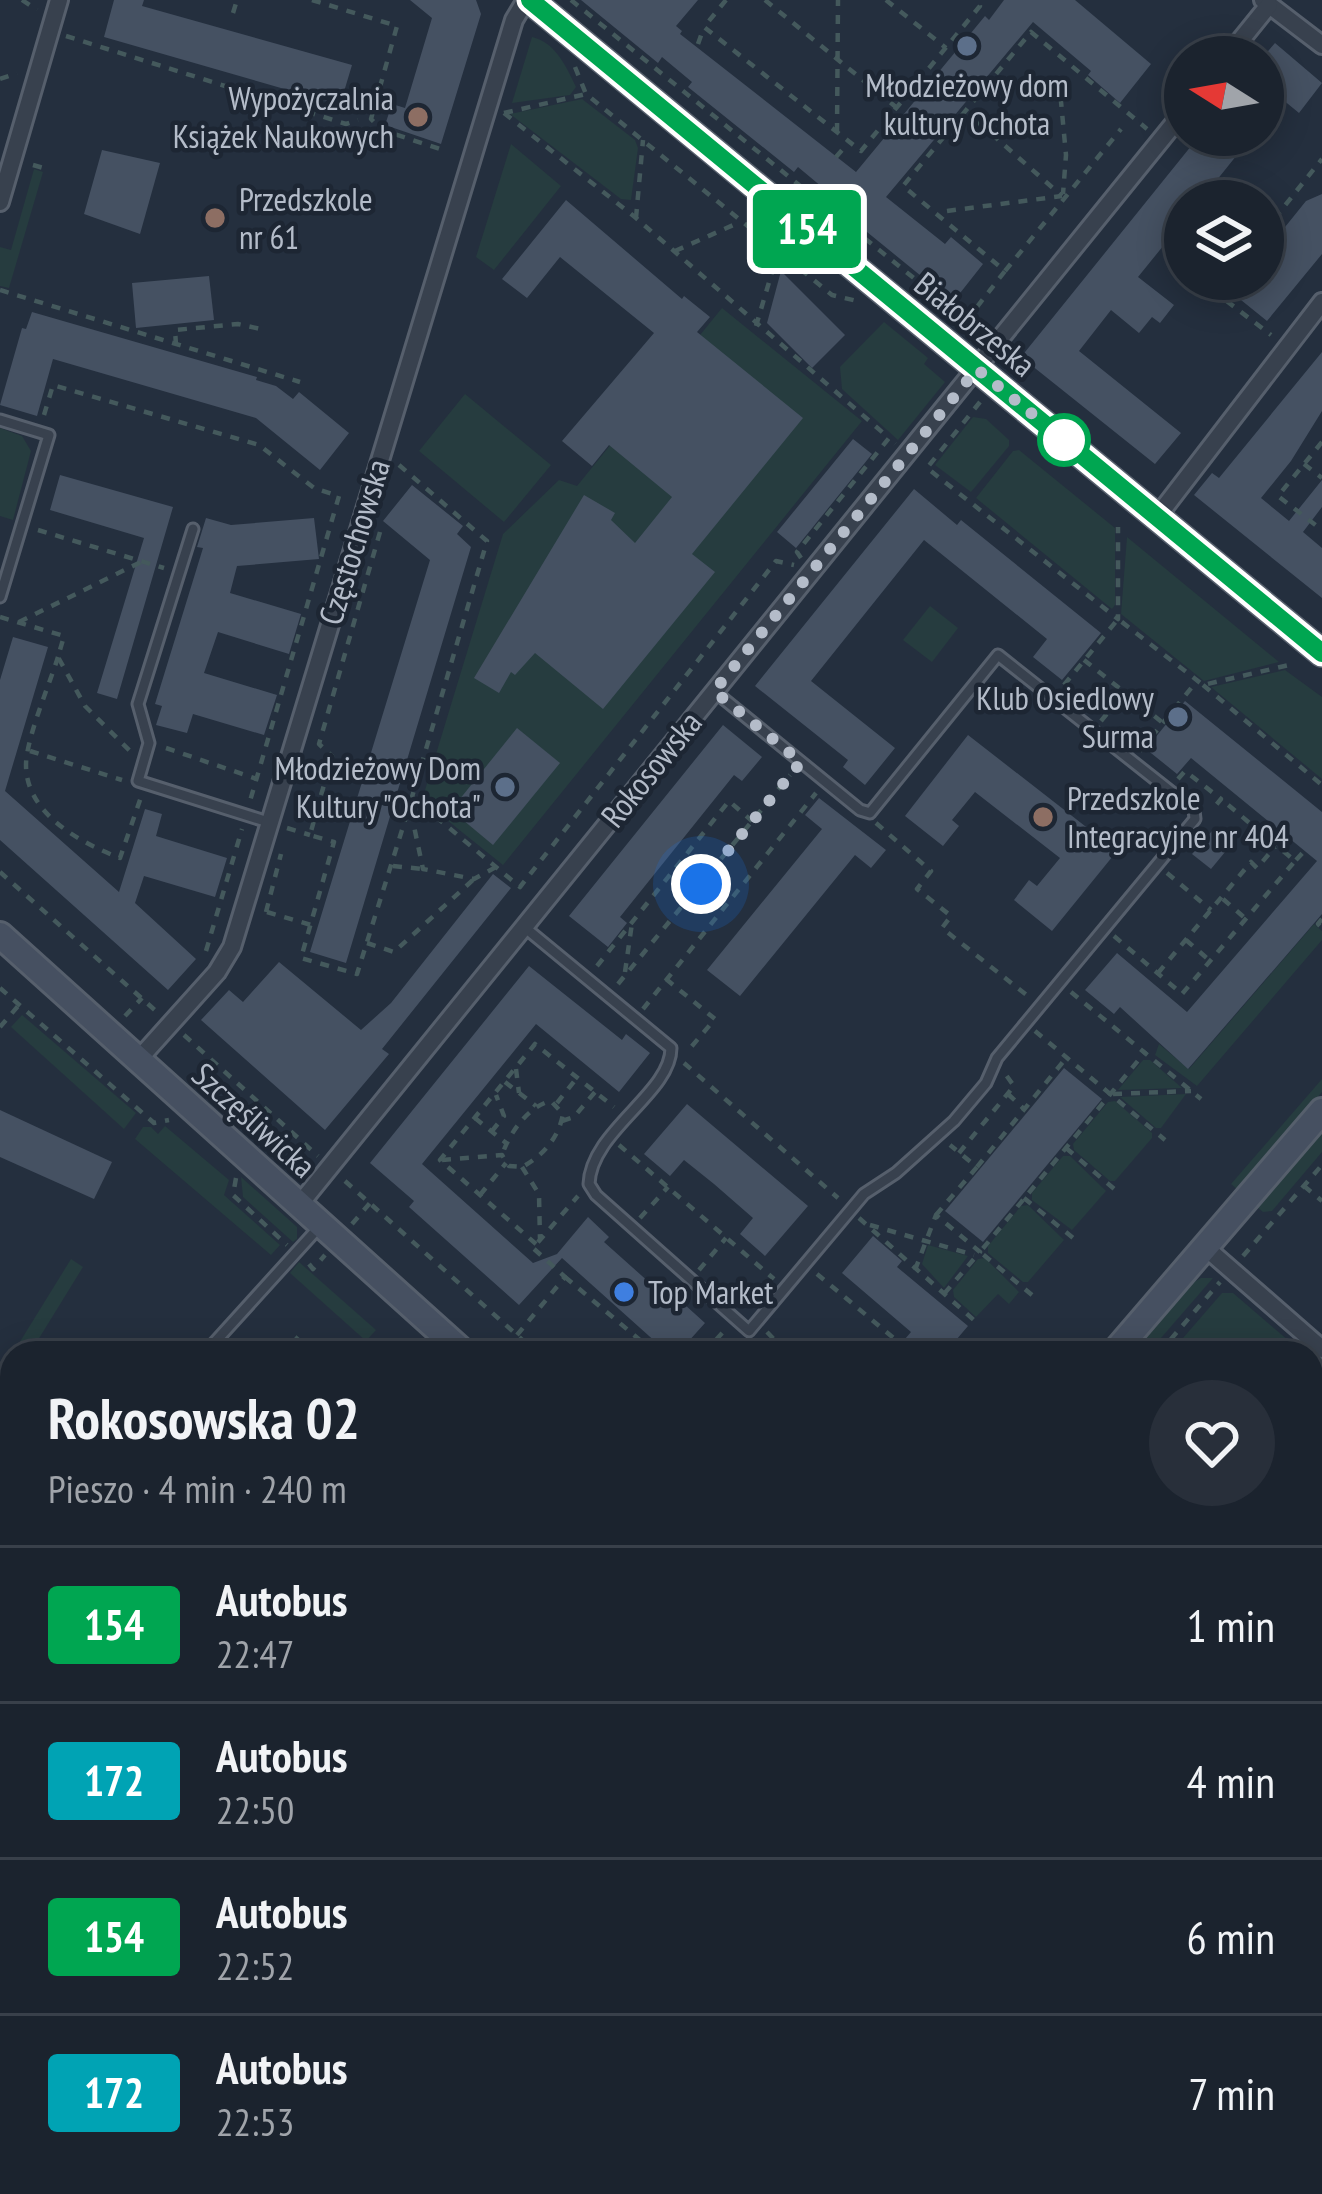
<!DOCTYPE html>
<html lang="pl">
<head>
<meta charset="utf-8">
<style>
  :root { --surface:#1b232e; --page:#282f3a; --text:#f1f3f6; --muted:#a0a4aa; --line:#39404a }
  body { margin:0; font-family:"PT Sans Narrow",sans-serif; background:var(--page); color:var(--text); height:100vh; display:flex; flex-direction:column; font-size:45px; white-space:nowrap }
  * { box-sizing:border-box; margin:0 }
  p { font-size:39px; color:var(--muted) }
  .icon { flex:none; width:66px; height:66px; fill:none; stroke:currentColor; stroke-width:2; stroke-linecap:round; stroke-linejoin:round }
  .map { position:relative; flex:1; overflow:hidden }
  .panel { position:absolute; left:0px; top:1341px; width:1323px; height:855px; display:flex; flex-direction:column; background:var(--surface); border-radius:36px 36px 0 0; box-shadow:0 6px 30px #0003,0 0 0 3px var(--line) }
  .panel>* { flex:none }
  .badge { padding:0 24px; border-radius:9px; font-size:42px; line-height:78px }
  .needle { width:78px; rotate:281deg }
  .buttons { position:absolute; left:1164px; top:36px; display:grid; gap:24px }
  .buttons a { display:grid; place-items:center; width:120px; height:120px; border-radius:50%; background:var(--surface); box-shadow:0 6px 30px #0003,0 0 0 3px var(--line); font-size:60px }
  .you { position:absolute; width:60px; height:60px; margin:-30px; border:9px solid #fff; border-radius:50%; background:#1a73e8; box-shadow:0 0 0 18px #1a73e833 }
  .map>.badge { position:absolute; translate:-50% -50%; box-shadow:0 0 0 6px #fff }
  .round { display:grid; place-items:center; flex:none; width:126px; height:126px; border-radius:63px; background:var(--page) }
  .head { display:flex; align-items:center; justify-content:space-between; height:204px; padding:0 48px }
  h1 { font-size:57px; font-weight:600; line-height:90px }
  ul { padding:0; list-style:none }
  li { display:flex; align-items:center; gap:36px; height:156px; padding:0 48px; border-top:3px solid var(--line) }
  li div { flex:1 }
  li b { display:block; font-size:45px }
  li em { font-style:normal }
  li .badge { min-width:132px; font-weight:700; text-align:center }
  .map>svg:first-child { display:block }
  .green { fill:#263c3f }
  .building { fill:#455162 }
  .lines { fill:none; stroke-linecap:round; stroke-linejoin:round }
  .lane-casing { stroke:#565f6c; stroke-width:15 }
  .street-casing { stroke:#565f6c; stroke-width:22 }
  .secondary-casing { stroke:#565f6c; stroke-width:30 }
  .path { stroke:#44595c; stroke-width:4.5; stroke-dasharray:9 9; stroke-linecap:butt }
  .lane { stroke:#38414e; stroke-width:9 }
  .street { stroke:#38414e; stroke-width:16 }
  .secondary { stroke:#465061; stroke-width:24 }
  .line-casing { stroke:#fff; stroke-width:27 }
  .line { stroke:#00a651; stroke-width:18 }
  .walk { stroke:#b4bcc9; stroke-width:12; stroke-dasharray:0 21.6 }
  .service-dot { fill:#5c6f8a; stroke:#1d2633; stroke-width:4.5 }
  .education-dot { fill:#8d6e63; stroke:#1d2633; stroke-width:4.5 }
  .stop-dot { fill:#fff; stroke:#00a651; stroke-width:6 }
  .shop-dot { fill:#3f7fe0; stroke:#1d2633; stroke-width:4.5 }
  .labels { text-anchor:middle; stroke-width:9; stroke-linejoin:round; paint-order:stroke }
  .poi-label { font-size:33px; fill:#b4bcc9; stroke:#1d2633; text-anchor:end }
  .street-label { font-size:33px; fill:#b4bcc9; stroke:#1d2633 }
</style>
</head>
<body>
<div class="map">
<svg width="1322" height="2194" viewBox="0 0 1322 2194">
  <rect width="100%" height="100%" fill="#242f3e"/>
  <!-- green -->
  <g class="green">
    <path d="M532,37C555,42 566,66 576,87L570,95L512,103Z"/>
    <path d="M582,99L635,140L638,148L631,200L621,199L510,114Z"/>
    <path d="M511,144L561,186L494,270L476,257Z"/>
    <path d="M34,169L43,172L9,288L0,286V247L11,250Z"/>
    <path d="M722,308L862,421L503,865L422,800L503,534L559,480L577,486Z"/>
    <path d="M884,322L928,358L924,364L945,382L898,440L842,389L840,367Z"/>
    <path d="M465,394L551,465L504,522L419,451Z"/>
    <path d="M973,417L986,419L1009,440V446L971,492L935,465Z"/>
    <path d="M0,428L22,436L31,451L13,520L0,516Z"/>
    <path d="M1019,450L1115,528V605L1112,609L976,498L1013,451Z"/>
    <path d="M1127,537L1279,662L1204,681L1121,614Z"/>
    <path d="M930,606L958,628L932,662L903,640Z"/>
    <path d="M1285,670L1322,697V779L1211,687Z"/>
    <path d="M1314,924L1322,931V940L1197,1086L1155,1055L1159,1044L1189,1069Z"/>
    <path d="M22,1015L136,1113L124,1129L11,1027Z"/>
    <path d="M1143,1060H1150L1182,1088L1118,1090Z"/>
    <path d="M1322,1079V1092L1238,1190L1231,1184Z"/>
    <path d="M1186,1094L1161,1128H1156L1120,1097Z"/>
    <path d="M1115,1101L1152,1133V1138L1115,1181H1110L1074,1150L1073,1144L1108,1102Z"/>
    <path d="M165,1126L229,1180L224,1195L280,1245L271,1255L135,1139L143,1127H151L158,1134Z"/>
    <path d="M1322,1131V1152L1272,1211L1263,1212L1257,1207Z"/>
    <path d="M1063,1156H1070L1106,1191L1072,1230L1032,1200V1193Z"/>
    <path d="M241,1177L297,1227V1239L293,1242L243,1197Z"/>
    <path d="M1028,1205L1064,1240L1028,1282H1023L988,1253V1246L1021,1206Z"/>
    <path d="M928,1245L968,1256L944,1288L922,1264Z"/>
    <path d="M985,1258L1019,1292L1009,1304L998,1294L976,1317L954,1297L953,1290L978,1259Z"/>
    <path d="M71,1259L83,1267L30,1353H13Z"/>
    <path d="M299,1262L376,1330L366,1341L290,1273Z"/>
    <path d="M1201,1278H1213L1148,1353H1131L1189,1285Z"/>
    <path d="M1222,1293H1233L1303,1353H1170Z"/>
    <path d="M12,1427V1550L0,1563V1440Z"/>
    <path d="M0,1756L12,1767V2184H258L249,2194H0Z"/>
  </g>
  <!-- building -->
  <g class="building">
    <path d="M114,0H144L142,6L352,65L340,105L104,37Z"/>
    <path d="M410,0H476L481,14L441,144L385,125L392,104L405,108L432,18Z"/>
    <path d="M581,0H698L676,26L682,31L680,34L856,172L985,16L989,20L1004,0H1075L1151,64L1120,103L1088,75L1091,71L1033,22L886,197L945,244L951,237L983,264L953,302L824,197L828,192L798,167L794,172L688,87L692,82L662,57L658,63Z"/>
    <path d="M1275,43L1322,83L1299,113L1282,99L1263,123V57Z"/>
    <path d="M1200,135H1253L1200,201H1185V219L1138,277L1174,305L1160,323L1152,317L1139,333L1111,310L1079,351L1181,433L1155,464L1021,357Z"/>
    <path d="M102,150L160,163L140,234L84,214Z"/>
    <path d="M1322,194V254L1267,321L1215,279H1263V262L1285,236L1281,232L1306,201Z"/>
    <path d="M566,200L682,299L684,296L710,317L697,332L803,418L692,554L715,572L603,709L535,653L515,675L511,672L499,693L474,678L584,495L615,513L611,520L635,543L672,497L609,445L592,466L562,441L654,333L560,257L527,298L502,279Z"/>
    <path d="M781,271L845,335L812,368L767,323Z"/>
    <path d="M209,276L214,320L136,328L132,283Z"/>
    <path d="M32,312L257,377L256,380L276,386L293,399L299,392L349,433L320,470L256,418L53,359L37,416L0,405L22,328L26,329Z"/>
    <path d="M1322,352V411L1291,461L1261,498L1289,521L1322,480V507L1303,532L1322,548V598L1194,495L1212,473L1219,478Z"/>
    <path d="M853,439L872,454L796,548L777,532Z"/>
    <path d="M60,475L173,507L117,699L97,693L144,538L50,510Z"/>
    <path d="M412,485L463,526L457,534L471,547L346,963L310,952L430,560L383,521Z"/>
    <path d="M914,489L957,525L961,520L1101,633L1062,680L1033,657L1047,639L924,540L811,681L895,748L865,785L843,767L848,760L755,686Z"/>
    <path d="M206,518L231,525L314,518L319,559L237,566L230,593L301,614L289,654L218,632L204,673L277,695L264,735L193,714L187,733L156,725L162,706L155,704L203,548L197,547Z"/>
    <path d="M13,637L48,647L5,791L119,892L145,809L162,814L156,836L227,858L215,897L144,876L135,903L196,959L168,990L0,840V680Z"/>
    <path d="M1185,701L1322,812V914L1188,1069L1120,1007L1114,1014L1085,990L1117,953L1187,1012L1317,861L1191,758L1177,774L1146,749Z"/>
    <path d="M723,725L762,757L742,781L734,775L620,917L627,923L608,947L569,916Z"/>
    <path d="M517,728L560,763L493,845L451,810Z"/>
    <path d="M968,735L1117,851L1052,931L1014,900L1029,880L1037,886L1060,858L975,792L952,820L959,826L943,846L905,816Z"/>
    <path d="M819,798L886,850L871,868L855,855L740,996L707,970L822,829L805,815Z"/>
    <path d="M1212,831L1230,846L1211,869L1192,854Z"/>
    <path d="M493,874L511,888L382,1049L389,1054L325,1130L201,1020L229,990L243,1002L279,962L361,1030L391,1003Z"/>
    <path d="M529,966L622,1040L626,1034L650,1053L619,1092L536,1024L422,1164L533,1263L557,1254L588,1217L609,1237L604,1242L679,1309L684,1304L705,1323L678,1353H668L562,1258L519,1305L409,1207L414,1201L370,1163Z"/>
    <path d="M1064,1068L1102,1099L983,1242L945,1211Z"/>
    <path d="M687,1104L808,1206L765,1256L740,1234L753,1218L714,1184L684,1160L670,1176L644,1154Z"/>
    <path d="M0,1110L112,1162L94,1199L0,1157Z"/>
    <path d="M873,1236L902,1261L897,1267L968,1326L945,1353H893L911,1332L842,1273Z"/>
  </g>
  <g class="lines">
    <defs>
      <g id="lane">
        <path d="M0,420L49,435L0,597"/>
        <path d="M193,529L138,704L149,743L138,781L268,822"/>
        <path d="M523,926L671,1048C671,1093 591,1131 589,1184L596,1195L749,1331L864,1194L896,1173L954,1121L986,1083L997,1058L1195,819L1194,810L998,655L870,813L860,810L714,691"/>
        <path d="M205,1353L321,1225"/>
        <path d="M1317,1523L1322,1527"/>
        <path d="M467,2184L482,2194"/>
      </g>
      <g id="street">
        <path d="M1263,0L1322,45"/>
        <path d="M1227,57L1269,5"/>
        <path d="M0,202L59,0"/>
        <path d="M1157,517L1322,302"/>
        <path d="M138,1060L217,972L232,947L514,20L526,0"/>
        <path d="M299,1205L1185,110"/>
        <path d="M1205,1247L1322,1349"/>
      </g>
      <g id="secondary">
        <path d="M530,0L1322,653"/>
        <path d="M0,935L464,1353"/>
        <path d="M1114,1353L1322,1111"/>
        <path d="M1311,2114L1322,2123"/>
        <path d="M390,2194L398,2184"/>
      </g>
    </defs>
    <!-- lane casing -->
    <use href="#lane" class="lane-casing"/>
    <!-- street casing -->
    <use href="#street" class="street-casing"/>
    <!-- secondary casing -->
    <use href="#secondary" class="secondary-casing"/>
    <!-- path -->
    <g class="path">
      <path d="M22,0L37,10"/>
      <path d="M312,0L397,26L371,119L382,130L446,151"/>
      <path d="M571,0L979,331"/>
      <path d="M726,0L704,27L861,151L980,6L979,0"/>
      <path d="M765,0L897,108"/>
      <path d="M886,0L946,48"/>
      <path d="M233,13L237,0"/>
      <path d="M66,36L346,124L358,120"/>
      <path d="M698,44L704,27"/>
      <path d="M575,67L586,94L832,295L857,301"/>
      <path d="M0,79L17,73"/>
      <path d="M1059,80L1066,155L1063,194"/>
      <path d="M504,113L636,218L889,438"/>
      <path d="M504,113L586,94"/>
      <path d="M978,122L1062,196"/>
      <path d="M837,132L838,0"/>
      <path d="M836,157L848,143"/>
      <path d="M33,165L47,169"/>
      <path d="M947,211L1062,196"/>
      <path d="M636,218L643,140"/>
      <path d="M1263,233L1322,159"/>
      <path d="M1185,244L1173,259L1185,269"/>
      <path d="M675,251L740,222"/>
      <path d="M1005,271L1121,129"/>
      <path d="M1198,279L1271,335"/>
      <path d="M0,290L300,382"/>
      <path d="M966,321L1005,271L903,186L1031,32L1147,129"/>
      <path d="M756,326L778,252"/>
      <path d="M176,345L175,330L238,324L265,330"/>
      <path d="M980,402L927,468L1118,619V527"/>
      <path d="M44,415L53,385L259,445L314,488L339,496L250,801"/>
      <path d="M1322,442L1278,496L1322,530"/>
      <path d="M1304,464L1322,478"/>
      <path d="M399,465L487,541L412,797L520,887L776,561L794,565"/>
      <path d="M38,530L164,568"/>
      <path d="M380,532L319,744L332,756L310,835L334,842L301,958L357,974L412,798"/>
      <path d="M801,558L797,552L889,438L895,444"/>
      <path d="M0,617L64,636L58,657L85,706L130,751"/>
      <path d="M19,622L143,561"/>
      <path d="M58,657C50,683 26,739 26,765C26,814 81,843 120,858L141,797"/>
      <path d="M1084,660L1163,723"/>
      <path d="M1064,685L1118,619L1203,685L1289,665"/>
      <path d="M1203,685L1322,785"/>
      <path d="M1101,721L1124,693"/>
      <path d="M166,748L257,779"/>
      <path d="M30,751L122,780"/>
      <path d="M1140,751L1197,681"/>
      <path d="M1178,779L1185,771L1221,799L1211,811"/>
      <path d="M411,812L423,869L474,879L496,867"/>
      <path d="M876,823L931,871L917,889L951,916L942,928L1029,997"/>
      <path d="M287,828L310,835"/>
      <path d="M1296,860L1308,847"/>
      <path d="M393,866L423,869"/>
      <path d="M0,872L157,1012"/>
      <path d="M1167,873L1211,910"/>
      <path d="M1223,899L1246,919"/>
      <path d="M266,912L281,854"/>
      <path d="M267,912L311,925"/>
      <path d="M1322,919L1318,924L1322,928"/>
      <path d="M1114,936L1182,994L1295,861L1221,799"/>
      <path d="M1186,940L1209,960"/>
      <path d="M367,943L394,952L474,879"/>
      <path d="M206,951L242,829"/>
      <path d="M597,966L729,801L752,821"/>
      <path d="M625,972L632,923"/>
      <path d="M1158,973L1251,862L1257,868L1275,847"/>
      <path d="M666,979L715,1019L686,1053"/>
      <path d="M618,984L790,775"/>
      <path d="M0,988L154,1123L169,1120"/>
      <path d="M1071,992L1201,1099"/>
      <path d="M643,1009L816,793"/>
      <path d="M125,1016L142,998"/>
      <path d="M0,1027L19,1005"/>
      <path d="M1035,1031L1165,1140"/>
      <path d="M184,1035L318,1156"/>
      <path d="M684,1063L838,1198"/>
      <path d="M516,1069L519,1093"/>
      <path d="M505,1082L536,1106"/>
      <path d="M1008,1094L1024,1109"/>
      <path d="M1113,1094L1191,1091"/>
      <path d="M557,1103L576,1079"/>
      <path d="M475,1118L506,1143"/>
      <path d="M562,1121L574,1117L595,1092"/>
      <path d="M492,1131L504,1116L496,1095"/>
      <path d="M619,1145L774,1279"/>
      <path d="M1066,1148L1119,1193"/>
      <path d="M959,1153L1014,1086L1006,1075"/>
      <path d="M442,1160L502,1155L509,1166L522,1167C543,1156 559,1137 563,1114L551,1101C528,1106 509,1134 502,1155"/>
      <path d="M522,1167L539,1194L540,1240"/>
      <path d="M977,1167L1067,1057"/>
      <path d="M236,1178L233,1195L287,1245"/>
      <path d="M345,1181L537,1353"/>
      <path d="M1304,1186L1322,1201"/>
      <path d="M480,1195L506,1163"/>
      <path d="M1024,1198L1078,1242"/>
      <path d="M936,1215L977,1167L950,1145"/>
      <path d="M640,1218L668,1187"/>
      <path d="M859,1218L976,1322"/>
      <path d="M352,1224L370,1203"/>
      <path d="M870,1225L974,1255"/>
      <path d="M536,1244L440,1160L535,1044L614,1107"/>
      <path d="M1243,1256L1322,1165"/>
      <path d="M309,1264L313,1269L325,1255"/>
      <path d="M699,1270L726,1238"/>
      <path d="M915,1270L936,1215L980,1252L943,1295"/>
      <path d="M817,1274L896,1340L885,1353"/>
      <path d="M565,1277L647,1346"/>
      <path d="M1032,1295L980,1252L1146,1051"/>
      <path d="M767,1332L787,1353"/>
      <path d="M517,1335L565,1277L533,1248L578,1196"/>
      <path d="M295,1337L313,1353"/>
      <path d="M641,1353L647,1346L654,1353"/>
      <path d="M704,1353L724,1331"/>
      <path d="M1159,1353L1220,1282"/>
      <path d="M0,1538L12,1524"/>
      <path d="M0,1851L12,1873"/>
      <path d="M0,1879L12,1902"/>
      <path d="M1311,2063L1322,2073"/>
      <path d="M0,2069L12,2072"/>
      <path d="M1311,2148L1322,2157"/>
      <path d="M1311,2161L1322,2170"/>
      <path d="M646,2184H648"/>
      <path d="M744,2184L756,2194"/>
      <path d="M417,2189L428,2194"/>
      <path d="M959,2193L966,2184"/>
      <path d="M4,2194L12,2178"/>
      <path d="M19,2194L24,2184"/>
      <path d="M434,2194L443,2184"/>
    </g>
    <!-- lane -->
    <use href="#lane" class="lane"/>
    <!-- street -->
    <use href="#street" class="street"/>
    <!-- secondary -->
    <use href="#secondary" class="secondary"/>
  </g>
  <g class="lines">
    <defs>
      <path id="line" d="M530,0L1322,653"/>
    </defs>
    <!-- line casing -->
    <use href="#line" class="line-casing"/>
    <!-- line -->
    <use href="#line" class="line"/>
    <!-- walk -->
    <path class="walk" d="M701,884L801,762L714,691L977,369L1069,444L1064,440"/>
  </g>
  <!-- markers -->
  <g class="service-dot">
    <circle cx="967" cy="46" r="12"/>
    <circle cx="1178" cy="717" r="12"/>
    <circle cx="505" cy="787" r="12"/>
  </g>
  <g class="education-dot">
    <circle cx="418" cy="117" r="12"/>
    <circle cx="215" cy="218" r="12"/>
    <circle cx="1043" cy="817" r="12"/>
  </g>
  <circle class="stop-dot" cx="1064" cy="440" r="24"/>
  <circle class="shop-dot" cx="624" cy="1292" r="12"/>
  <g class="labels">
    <!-- poi labels -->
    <g class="poi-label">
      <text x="967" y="97" text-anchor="middle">Młodzieżowy dom<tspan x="967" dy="38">kultury Ochota</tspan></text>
      <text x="394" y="110">Wypożyczalnia<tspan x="394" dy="38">Książek Naukowych</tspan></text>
      <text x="239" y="211" text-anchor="start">Przedszkole<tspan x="239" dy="38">nr 61</tspan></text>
      <text x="1154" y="710">Klub Osiedlowy<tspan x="1154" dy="38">Surma</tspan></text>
      <text x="481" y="780">Młodzieżowy Dom<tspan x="481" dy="38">Kultury "Ochota"</tspan></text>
      <text x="1067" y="810" text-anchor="start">Przedszkole<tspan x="1067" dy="38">Integracyjne nr 404</tspan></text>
      <text x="648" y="1304" text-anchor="start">Top Market</text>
    </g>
    <!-- street labels -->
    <g class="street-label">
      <text transform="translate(975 324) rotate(39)" y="12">Białobrzeska</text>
      <text transform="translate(354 542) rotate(-73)" y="12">Częstochowska</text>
      <text transform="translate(651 769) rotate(-51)" y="12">Rokosowska</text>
      <text transform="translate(254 1120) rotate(42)" y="12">Szczęśliwicka</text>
    </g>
  </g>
</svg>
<div class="buttons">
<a><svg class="needle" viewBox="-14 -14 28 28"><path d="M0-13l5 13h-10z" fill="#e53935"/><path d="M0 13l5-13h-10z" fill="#a0a4aa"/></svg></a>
<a><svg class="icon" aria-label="layers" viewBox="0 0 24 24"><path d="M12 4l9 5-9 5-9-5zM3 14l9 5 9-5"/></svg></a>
</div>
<div class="you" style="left:701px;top:884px"></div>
<b class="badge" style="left:807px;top:229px;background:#00a651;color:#fff">154</b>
<section class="panel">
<div class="head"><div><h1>Rokosowska 02</h1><p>Pieszo · 4 min · 240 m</p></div><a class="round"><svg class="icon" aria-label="heart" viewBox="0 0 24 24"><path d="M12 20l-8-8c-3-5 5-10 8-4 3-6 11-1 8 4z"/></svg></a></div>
<ul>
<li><span class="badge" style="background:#00a651;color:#fff">154</span><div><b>Autobus</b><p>22:47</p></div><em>1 min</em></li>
<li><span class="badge" style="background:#00a3b4;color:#fff">172</span><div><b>Autobus</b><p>22:50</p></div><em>4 min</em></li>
<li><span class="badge" style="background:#00a651;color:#fff">154</span><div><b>Autobus</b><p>22:52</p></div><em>6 min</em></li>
<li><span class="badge" style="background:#00a3b4;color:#fff">172</span><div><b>Autobus</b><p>22:53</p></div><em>7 min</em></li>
</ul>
</section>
</div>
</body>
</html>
